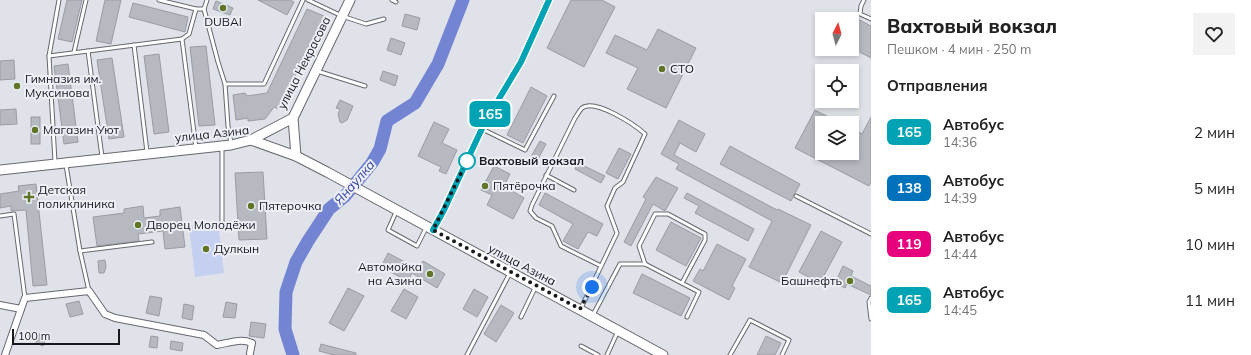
<!DOCTYPE html>
<html lang="ru">
<head>
<meta charset="utf-8">
<style>
  :root { --surface:#fff; --page:#f2f2f2; --text:#222; --muted:#767676 }
  body { margin:0; font-family:Mulish,sans-serif; background:var(--page); color:var(--text); height:100vh; display:flex; flex-direction:column; font-size:15px; white-space:nowrap }
  * { box-sizing:border-box; margin:0 }
  p { font-size:13px; color:var(--muted) }
  .icon { flex:none; width:22px; height:22px; fill:none; stroke:currentColor; stroke-width:2; stroke-linecap:round; stroke-linejoin:round }
  .map { position:relative; flex:1; overflow:hidden }
  .details { display:flex; flex-direction:column; background:var(--surface); width:380px }
  .details>* { flex:none }
  .badge { padding:0 8px; border-radius:6px; font-size:14px; line-height:26px }
  .needle { width:26px; rotate:6deg }
  .buttons { position:absolute; left:815px; top:12px; display:grid; gap:8px }
  .buttons a { display:grid; place-items:center; width:44px; height:44px; border-radius:0px; background:var(--surface); box-shadow:0 2px 6px #0003; font-size:20px }
  .scale { position:absolute; left:12px; bottom:10px; width:108px; box-sizing:border-box; padding-left:4px; border:2px solid #18191c; border-top:0; font-size:11px; line-height:14px; white-space:nowrap; color:#18191c; -webkit-text-stroke:3px #edeff8; paint-order:stroke }
  .you { position:absolute; width:20px; height:20px; margin:-10px; border:3px solid #fff; border-radius:50%; background:#1a73e8; box-shadow:0 0 0 6px #1a73e833 }
  .map>.badge { position:absolute; translate:-50% -50%; box-shadow:0 0 0 2px #fff }
  h2 { padding:0 16px; font-size:15px; line-height:36px }
  .round { display:grid; place-items:center; flex:none; width:42px; height:42px; border-radius:0px; background:var(--page) }
  .summary { display:flex; align-items:center; justify-content:space-between; height:68px; padding:0 16px }
  h1 { font-size:19px; font-weight:800; line-height:30px }
  ul { padding:0; list-style:none }
  li { display:flex; align-items:center; gap:12px; height:56px; padding:0 16px }
  li div { flex:1 }
  li b { display:block; font-size:15px }
  li em { font-style:normal }
  li .badge { min-width:44px; font-weight:700; text-align:center }
  main { display:flex; flex:1; min-height:0 }
  .map>svg:first-child { display:block }
  .green { fill:#c5cff0 }
  .lines { fill:none; stroke-linecap:round; stroke-linejoin:round }
  .river { stroke:#7384d3; stroke-width:13 }
  .building { fill:#b7b9c1; stroke:#9a9ca3 }
  .lane-casing { stroke:#66686f; stroke-width:5 }
  .street-casing { stroke:#66686f; stroke-width:8 }
  .secondary-casing { stroke:#66686f; stroke-width:11 }
  .lane { stroke:#fff; stroke-width:3 }
  .street { stroke:#fff; stroke-width:6 }
  .secondary { stroke:#fff; stroke-width:9 }
  .line-casing { stroke:#fff; stroke-width:9 }
  .line { stroke:#00a3b4; stroke-width:6 }
  .walk { stroke:#18191c; stroke-width:4; stroke-dasharray:0 7.2 }
  .poi-dot { fill:#607526; stroke:#edeff8; stroke-width:1.5 }
  .stop-dot { fill:#fff; stroke:#00a3b4; stroke-width:2 }
  .labels { text-anchor:middle; stroke-width:4; stroke-linejoin:round; paint-order:stroke }
  .poi-label { font-size:12px; fill:#18191c; stroke:#edeff8; text-anchor:start }
  .street-label { font-size:12px; fill:#18191c; stroke:#edeff8 }
  .stop-label { font-size:12px; font-weight:bold; fill:#18191c; stroke:#edeff8; text-anchor:start }
  .water-label { font-size:13px; font-style:italic; fill:#3743a0; stroke:#edeff8 }
</style>
</head>
<body>
<main>
<div class="map">
<svg width="871" height="355" viewBox="0 0 871 355">
  <rect width="100%" height="100%" fill="#e0e2ea"/>
  <!-- green -->
  <path class="green" d="M218,222L224,273L195,277L189,226Z"/>
  <g class="lines">
    <!-- river -->
    <path class="river" d="M293,355L285,329L286,292L296,262L308,241L329,209L345,196L372,163L380,149L387,121L415,103L438,64L463,0"/>
  </g>
  <!-- building -->
  <g class="building">
    <path d="M67,0H82L72,42L58,39Z"/>
    <path d="M105,0H121L111,44L96,41Z"/>
    <path d="M258,0H290L294,2L287,15Z"/>
    <path d="M571,0H602L615,7L584,67L547,48Z"/>
    <path d="M216,1L233,8L230,15L213,9Z"/>
    <path d="M133,3L188,17L185,32L129,17Z"/>
    <path d="M307,9L324,16L279,109L274,107L265,119L248,121V118L236,120L233,95L245,93L247,96L267,93Z"/>
    <path d="M405,14L420,18L417,30L402,26Z"/>
    <path d="M852,16L871,26V58L852,48Z"/>
    <path d="M658,29L696,48L666,108L627,89L638,68L606,53L615,35L647,50Z"/>
    <path d="M391,38L405,43L401,55L387,50Z"/>
    <path d="M206,46L215,125L199,126L190,47Z"/>
    <path d="M159,54L169,132L154,134L144,56Z"/>
    <path d="M112,58L124,137L109,139L97,60Z"/>
    <path d="M14,60L15,79L0,80V61Z"/>
    <path d="M68,64L78,142L64,144L54,66Z"/>
    <path d="M383,71L398,76L395,86L380,80Z"/>
    <path d="M531,87L547,96L523,143L507,135Z"/>
    <path d="M340,100L353,106L347,120L342,123L340,122L338,114L340,109L336,108Z"/>
    <path d="M16,109L17,124L0,125V110Z"/>
    <path d="M815,110L840,123H822V153H852V129L862,134L871,117V182L869,186L795,148Z"/>
    <rect x="31" y="117" width="9" height="27"/>
    <path d="M679,120L705,134L696,152L680,143L674,155L777,210L778,209L811,225L782,283L749,267L772,221L676,169L679,164L661,154Z"/>
    <path d="M434,122L449,129L442,143L457,150L446,174L439,171L441,167L418,156Z"/>
    <path d="M540,141L546,144L536,163L529,160Z"/>
    <path d="M730,146L800,184L791,201L720,164Z"/>
    <path d="M619,148L631,154L618,179L606,173Z"/>
    <path d="M578,163L605,176L601,183L575,169Z"/>
    <path d="M494,166L510,174L504,186L524,198L513,219L487,205L492,195L481,190Z"/>
    <path d="M263,172L267,239L239,240L235,173Z"/>
    <path d="M656,177L678,188L665,211L653,204L631,246L624,242L646,199L643,197Z"/>
    <path d="M36,184L47,285L33,286L26,210L11,211V206L0,208V194L19,191L18,186Z"/>
    <path d="M545,193L603,224L597,236L588,232L578,249L563,241L573,224L539,205Z"/>
    <path d="M687,193L754,229L748,241L695,213L699,206L684,198Z"/>
    <path d="M143,206L144,218L160,216V210L180,207L185,247L165,249L163,231L138,234L139,241L97,246L93,217L124,213V209Z"/>
    <path d="M671,222L701,238L686,266L656,250Z"/>
    <path d="M821,231L842,242L820,283L799,272Z"/>
    <path d="M717,244L746,259L732,286L735,288L729,300L693,281L700,269L703,271Z"/>
    <path d="M388,253L418,269L423,261L445,274L437,288L412,273L408,281L381,267Z"/>
    <path d="M105,260L106,267L104,273H99L98,261Z"/>
    <path d="M843,266L853,271L851,276L871,286V295L847,284L845,288L835,283Z"/>
    <path d="M642,274L690,298L681,316L633,293Z"/>
    <path d="M348,288L364,296L344,331L329,323Z"/>
    <path d="M404,289L418,297L406,319L391,311Z"/>
    <path d="M474,289L488,297L477,317L463,309Z"/>
    <path d="M150,296L162,298L159,316L146,313Z"/>
    <path d="M79,301L83,314L70,317L66,304Z"/>
    <path d="M226,302L237,304L235,318L223,317Z"/>
    <path d="M184,304L194,306L192,320L182,318Z"/>
    <path d="M501,305L514,313L496,342L484,334Z"/>
    <path d="M251,322L266,324L264,338L249,336Z"/>
    <path d="M40,333L47,336L43,346L36,343Z"/>
    <path d="M151,336L158,337L157,348L149,347Z"/>
    <path d="M766,336L781,343L775,355H757Z"/>
    <path d="M171,341L183,343L182,351L170,349Z"/>
    <path d="M321,344L356,353V355H334L319,351Z"/>
  </g>
  <g class="lines">
    <defs>
      <g id="lane">
        <path d="M159,0L196,9"/>
        <path d="M308,0L342,16L366,24L384,19"/>
        <path d="M392,0L396,2"/>
        <path d="M864,0L861,6L860,14L871,19"/>
        <path d="M204,9L207,0"/>
        <path d="M182,39L196,148"/>
        <path d="M134,45L147,152"/>
        <path d="M88,51L102,157"/>
        <path d="M74,52L86,0"/>
        <path d="M49,56L182,39L189,34L196,9H204L218,62L225,84L228,126L231,143"/>
        <path d="M317,71L365,86"/>
        <path d="M225,84H264L303,0"/>
        <path d="M482,129L525,150L554,96"/>
        <path d="M222,147V228"/>
        <path d="M55,162L49,56L59,0"/>
        <path d="M66,165L80,251L89,291"/>
        <path d="M546,175L574,190"/>
        <path d="M796,196L871,234"/>
        <path d="M396,212L388,230L417,246L426,228"/>
        <path d="M0,216L14,214L25,298"/>
        <path d="M80,251L152,242"/>
        <path d="M645,264L639,246L655,214H668L705,234V240L682,283"/>
        <path d="M871,298L869,302L871,319"/>
        <path d="M581,308L617,233L607,206L615,188L623,182L645,134C635,125 595,98 582,108C580,110 577,115 575,118L532,205L530,211L536,218L552,226L561,246L601,266"/>
        <path d="M593,315L620,264H645L699,292L687,317"/>
        <path d="M521,317L535,288"/>
        <path d="M581,346L598,355"/>
        <path d="M467,355L510,273"/>
        <path d="M607,355L618,331"/>
        <path d="M730,355L750,320L789,340L782,355"/>
      </g>
      <g id="street">
        <path d="M433,230L444,210L485,122L521,62L549,0"/>
        <path d="M0,305L21,309L25,298L89,291L105,314L115,318L204,335L217,345C229,343 240,338 252,343L250,353"/>
        <path d="M5,355L21,309"/>
      </g>
      <g id="secondary">
        <path d="M293,118L296,156"/>
        <path d="M251,140L293,118L350,0"/>
        <path d="M0,170L231,145L251,140L296,156L327,172L663,355"/>
      </g>
    </defs>
    <!-- lane casing -->
    <use href="#lane" class="lane-casing"/>
    <!-- street casing -->
    <use href="#street" class="street-casing"/>
    <!-- secondary casing -->
    <use href="#secondary" class="secondary-casing"/>
    <!-- lane -->
    <use href="#lane" class="lane"/>
    <!-- street -->
    <use href="#street" class="street"/>
    <!-- secondary -->
    <use href="#secondary" class="secondary"/>
  </g>
  <g class="lines">
    <defs>
      <path id="line" d="M433,230L444,210L485,122L521,62L549,0"/>
    </defs>
    <!-- line casing -->
    <use href="#line" class="line-casing"/>
    <!-- line -->
    <use href="#line" class="line"/>
    <!-- walk -->
    <path class="walk" d="M467,161L433,230L580,309L592,287"/>
  </g>
  <!-- markers -->
  <g class="poi-dot">
    <circle cx="223" cy="8" r="4"/>
    <circle cx="662" cy="69" r="4"/>
    <circle cx="17" cy="86" r="4"/>
    <circle cx="35" cy="130" r="4"/>
    <circle cx="485" cy="186" r="4"/>
    <path d="M27 191h4v4h4v4h-4v4h-4v-4h-4v-4h4z"/>
    <circle cx="251" cy="206" r="4"/>
    <circle cx="138" cy="225" r="4"/>
    <circle cx="206" cy="249" r="4"/>
    <circle cx="430" cy="274" r="4"/>
    <circle cx="850" cy="281" r="4"/>
  </g>
  <circle class="stop-dot" cx="467" cy="161" r="8"/>
  <g class="labels">
    <!-- poi labels -->
    <g class="poi-label">
      <text x="223" y="26" text-anchor="middle">DUBAI</text>
      <text x="670" y="73">СТО</text>
      <text x="25" y="83">Гимназия им.<tspan x="25" dy="14">Муксинова</tspan></text>
      <text x="43" y="134">Магазин Уют</text>
      <text x="493" y="190">Пятёрочка</text>
      <text x="38" y="194">Детская<tspan x="38" dy="14">поликлиника</tspan></text>
      <text x="259" y="210">Пятерочка</text>
      <text x="146" y="229">Дворец Молодёжи</text>
      <text x="214" y="253">Дулкын</text>
      <text x="422" y="271" text-anchor="end">Автомойка<tspan x="422" dy="14">на Азина</tspan></text>
      <text x="842" y="285" text-anchor="end">Башнефть</text>
    </g>
    <!-- street labels -->
    <g class="street-label">
      <text transform="translate(304 63) rotate(-63)" y="4">улица Некрасова</text>
      <text transform="translate(212 134) rotate(-6)" y="4">улица Азина</text>
      <text transform="translate(522 265) rotate(28)" y="4">улица Азина</text>
    </g>
    <!-- stop labels -->
    <g class="stop-label">
      <text x="479" y="165">Вахтовый вокзал</text>
    </g>
    <!-- water labels -->
    <g class="water-label">
      <text transform="translate(354 182) rotate(-49)" y="5">Янаулка</text>
    </g>
  </g>
</svg>
<div class="buttons">
<a><svg class="needle" viewBox="-14 -14 28 28"><path d="M0-13l5 13h-10z" fill="#e53935"/><path d="M0 13l5-13h-10z" fill="#767676"/></svg></a>
<a><svg class="icon" aria-label="locate" viewBox="0 0 24 24"><circle cx="12" cy="12" r="6"/><path d="M12 2v4M12 18v4M2 12h4M18 12h4"/></svg></a>
<a><svg class="icon" aria-label="layers" viewBox="0 0 24 24"><path d="M12 4l9 5-9 5-9-5zM3 14l9 5 9-5"/></svg></a>
</div>
<div class="scale">100 m</div>
<div class="you" style="left:592px;top:287px"></div>
<b class="badge" style="left:490px;top:114px;background:#00a3b4;color:#fff">165</b>
</div>
<section class="details">
<div class="summary"><div><h1>Вахтовый вокзал</h1><p>Пешком · 4 мин · 250 m</p></div><a class="round"><svg class="icon" aria-label="heart" viewBox="0 0 24 24"><path d="M12 20l-8-8c-3-5 5-10 8-4 3-6 11-1 8 4z"/></svg></a></div>
<h2>Отправления</h2>
<ul>
<li><span class="badge" style="background:#00a3b4;color:#fff">165</span><div><b>Автобус</b><p>14:36</p></div><em>2 мин</em></li>
<li><span class="badge" style="background:#0072bc;color:#fff">138</span><div><b>Автобус</b><p>14:39</p></div><em>5 мин</em></li>
<li><span class="badge" style="background:#e6007e;color:#fff">119</span><div><b>Автобус</b><p>14:44</p></div><em>10 мин</em></li>
<li><span class="badge" style="background:#00a3b4;color:#fff">165</span><div><b>Автобус</b><p>14:45</p></div><em>11 мин</em></li>
</ul>
</section>
</main>
</body>
</html>
